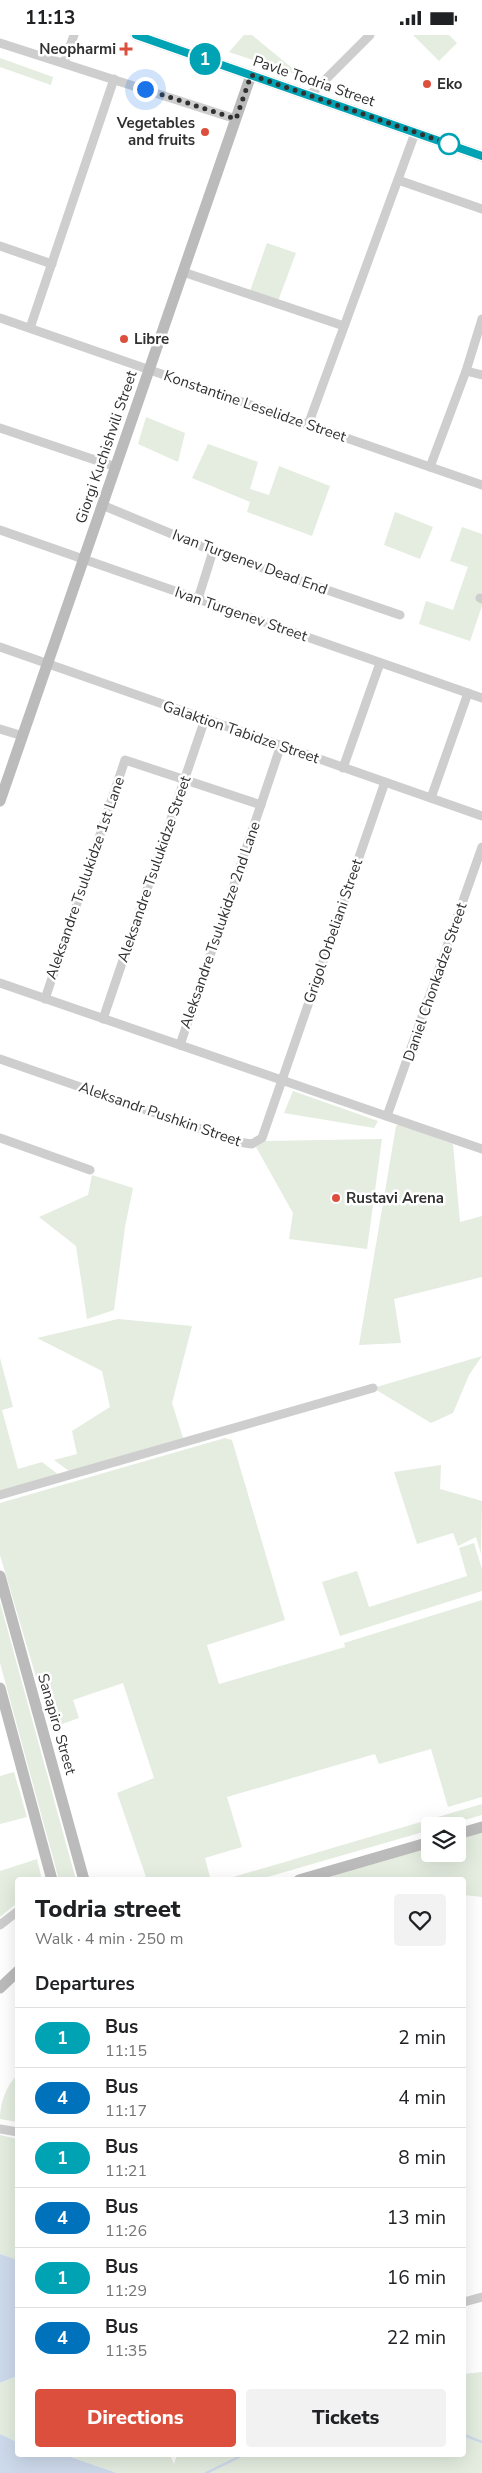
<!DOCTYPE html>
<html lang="en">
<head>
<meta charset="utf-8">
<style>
  :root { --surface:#fff; --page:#f2f2f2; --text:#202124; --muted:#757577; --line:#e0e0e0; --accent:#dd4f3d }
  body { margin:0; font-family:"Nunito Sans",sans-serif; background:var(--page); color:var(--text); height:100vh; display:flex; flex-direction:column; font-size:19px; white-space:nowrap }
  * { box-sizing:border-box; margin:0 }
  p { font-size:16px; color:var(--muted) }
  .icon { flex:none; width:28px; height:28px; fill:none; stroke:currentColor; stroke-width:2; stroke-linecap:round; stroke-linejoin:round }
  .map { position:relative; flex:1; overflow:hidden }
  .panel { position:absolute; left:15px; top:1842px; width:451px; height:580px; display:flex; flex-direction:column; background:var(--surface); border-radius:5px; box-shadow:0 5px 20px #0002 }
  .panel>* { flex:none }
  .badge { padding:0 10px; border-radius:16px; font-size:18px; line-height:32px }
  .fabs { position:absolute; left:421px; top:1782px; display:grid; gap:10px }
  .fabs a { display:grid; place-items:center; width:45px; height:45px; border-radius:5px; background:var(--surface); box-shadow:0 5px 20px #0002; font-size:25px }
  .you { position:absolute; width:25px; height:25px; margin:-12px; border:4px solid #fff; border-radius:50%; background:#1a73e8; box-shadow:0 0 0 8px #1a73e833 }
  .map>.badge { position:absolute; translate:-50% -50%; box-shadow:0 0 0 2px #fff }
  h2 { padding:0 20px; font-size:19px; line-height:45px }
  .round { display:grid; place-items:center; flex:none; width:52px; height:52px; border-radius:5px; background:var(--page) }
  .headline { display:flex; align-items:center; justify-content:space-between; height:85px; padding:0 20px }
  h1 { font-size:24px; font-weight:800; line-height:38px }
  .cta { display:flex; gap:10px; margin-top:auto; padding:10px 20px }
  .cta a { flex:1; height:58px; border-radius:5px; background:var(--accent); color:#fff; font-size:20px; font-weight:800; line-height:58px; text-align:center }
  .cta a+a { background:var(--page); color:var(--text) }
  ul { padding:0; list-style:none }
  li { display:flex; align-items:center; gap:15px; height:60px; padding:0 20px; border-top:1px solid var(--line) }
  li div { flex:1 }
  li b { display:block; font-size:19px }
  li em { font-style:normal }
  li .badge { min-width:55px; font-weight:700; text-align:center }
  .status { display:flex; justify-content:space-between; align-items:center; height:35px; padding:0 25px; background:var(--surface); direction:ltr }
  .status svg { height:14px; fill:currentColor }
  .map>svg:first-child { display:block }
  .green { fill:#e4ede0 }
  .water { fill:#cddaeb }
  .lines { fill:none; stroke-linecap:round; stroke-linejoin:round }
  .stream { stroke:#cddaeb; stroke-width:2.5 }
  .street { stroke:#cecece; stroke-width:9 }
  .secondary { stroke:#bbb; stroke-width:11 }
  .line-casing { stroke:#fff; stroke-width:11 }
  .line { stroke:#00a3b4; stroke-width:8 }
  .walk { stroke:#313131; stroke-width:5; stroke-dasharray:0 9 }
  .poi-dot { fill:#dd4f3d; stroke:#fff; stroke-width:2 }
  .stop-dot { fill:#fff; stroke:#00a3b4; stroke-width:2.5 }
  .labels { text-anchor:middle; stroke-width:5; stroke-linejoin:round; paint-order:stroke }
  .poi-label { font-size:15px; font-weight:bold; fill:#313131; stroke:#fff; text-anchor:start }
  .street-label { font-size:15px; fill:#313131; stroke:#fff }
</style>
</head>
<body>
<div class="status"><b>11:13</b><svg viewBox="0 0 49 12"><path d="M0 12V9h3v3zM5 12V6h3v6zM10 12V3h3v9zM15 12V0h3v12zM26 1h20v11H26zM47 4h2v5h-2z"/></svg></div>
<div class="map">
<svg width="482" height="2438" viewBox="0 0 482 2438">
  <rect width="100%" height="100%" fill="#fff"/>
  <!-- green -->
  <g class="green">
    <path d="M244,0H252L302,41L229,17Z"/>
    <path d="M413,0H449L457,8L439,26Z"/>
    <path d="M0,23L53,42L51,50L0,32Z"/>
    <path d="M267,208L296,218L278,266L250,256Z"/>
    <path d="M146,382L185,398L178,427L138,409Z"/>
    <path d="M208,409L258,427L250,454L269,460L279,431L330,451L312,501L247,477L250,467L192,443Z"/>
    <path d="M395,477L433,492L420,524L384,510Z"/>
    <path d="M462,492L482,499V571L470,606L419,589L426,566L453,575L468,532L450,526Z"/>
    <path d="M293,1056L378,1086L374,1093L284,1078Z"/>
    <path d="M399,1089L453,1109L460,1187L482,1181V1242L394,1264L401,1308L359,1310L396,1091Z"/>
    <path d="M382,1104L367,1214L289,1204L293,1178L256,1112L265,1106Z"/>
    <path d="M92,1140L133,1153L125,1192L114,1275L87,1284L76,1211L39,1182L88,1160Z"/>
    <path d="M118,1284L192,1291L172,1368L183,1403L69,1436L54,1425L77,1419L72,1396L110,1372L102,1336L37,1303Z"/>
    <path d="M482,1321L469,1340L453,1378L431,1388L373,1353Z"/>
    <path d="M0,1323L13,1372L2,1375L18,1434L42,1427L59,1440L0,1456Z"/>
    <path d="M225,1403L232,1405L285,1585L207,1610L219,1649L345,1612L344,1608L482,1565V1762L448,1772L431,1714L379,1729L375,1719L227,1762L242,1812L205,1823L210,1842L200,1845H147L117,1758L154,1743L123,1648L73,1665L79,1683L51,1693L0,1520V1468Z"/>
    <path d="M441,1430L440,1454L482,1466L481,1519L476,1502L458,1511L453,1498L417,1509L394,1437Z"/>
    <path d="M474,1508L482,1534V1556L340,1601L322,1547L357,1536L369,1572L467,1541L459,1513Z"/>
    <path d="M0,1567L76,1845H59L0,1628Z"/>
    <path d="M14,1737L27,1782L0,1789V1741Z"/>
    <path d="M482,1769V1780L443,1791H430V1795L257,1845H223Z"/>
    <path d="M482,1797V1862L464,1860V1845H318L430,1812V1819H458V1804Z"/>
    <path d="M37,1824L42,1845H18L17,1868L0,1882V1836Z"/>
    <path d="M17,2040V2087L0,2084C0,2068 6,2051 17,2040Z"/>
    <path d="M0,2100L17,2104V2225L0,2219Z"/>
    <path d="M482,2337V2438H117L65,2420H170L174,2429L177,2420H464V2339Z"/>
    <path d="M17,2341V2407L0,2399V2348Z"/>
  </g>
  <!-- water -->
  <g class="water">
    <path d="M0,2219L18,2225L17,2341L0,2348Z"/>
    <path d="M0,2399L17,2407L18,2420H65L117,2438H0Z"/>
  </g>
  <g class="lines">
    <!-- stream -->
    <g class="stream">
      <path d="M464,2400L482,2407"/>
      <path d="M206,2438L243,2420"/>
    </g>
    <!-- street -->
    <g class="street">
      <path d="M0,8L236,84"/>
      <path d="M64,28L74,0"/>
      <path d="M309,61L370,0"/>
      <path d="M398,145L482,174"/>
      <path d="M0,211L52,229"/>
      <path d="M183,237L344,291"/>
      <path d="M0,283L482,450"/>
      <path d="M30,293L114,44"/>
      <path d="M466,336L482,340"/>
      <path d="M308,390L415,98"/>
      <path d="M0,393L116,432"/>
      <path d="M430,432L466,336L482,284"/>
      <path d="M102,470L213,516L400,580"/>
      <path d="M0,495L482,663"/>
      <path d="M480,563L482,564"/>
      <path d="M198,564L213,516"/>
      <path d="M0,612L482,781"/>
      <path d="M0,694L23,701"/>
      <path d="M343,733L380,628"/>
      <path d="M431,763L468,658"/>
      <path d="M0,948L482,1114"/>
      <path d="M45,964L125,725L261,770"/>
      <path d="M103,984L205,684"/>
      <path d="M180,1010L281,710"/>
      <path d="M0,1024L238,1107L252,1109L262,1103L385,747"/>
      <path d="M387,1081L482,812"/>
      <path d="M0,1103L90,1135"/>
      <path d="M0,1460L373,1353"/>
      <path d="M0,1890L18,1876"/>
      <path d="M0,2094L18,2097"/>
      <path d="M464,2267L482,2262"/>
    </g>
    <!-- secondary -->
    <g class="secondary">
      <path d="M136,0L482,121"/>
      <path d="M0,766L251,40"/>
      <path d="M0,1541L84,1845"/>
      <path d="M0,1653L52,1845"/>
      <path d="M458,1799L482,1792"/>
      <path d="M299,1845L430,1807"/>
      <path d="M0,1953L18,1936"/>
    </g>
  </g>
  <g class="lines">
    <defs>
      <path id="line" d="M136,0L482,121"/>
    </defs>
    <!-- line casing -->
    <use href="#line" class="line-casing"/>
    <!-- line -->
    <use href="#line" class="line"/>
    <!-- walk -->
    <path class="walk" d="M145,54L236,84L251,40L449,109"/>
  </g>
  <!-- markers -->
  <g class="poi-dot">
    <path d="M123.5 6.5h5v5h5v5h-5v5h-5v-5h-5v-5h5z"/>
    <circle cx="427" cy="49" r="5"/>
    <circle cx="205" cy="97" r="5"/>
    <circle cx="124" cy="304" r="5"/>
    <circle cx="336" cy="1163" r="5"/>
  </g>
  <circle class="stop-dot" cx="449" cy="109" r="10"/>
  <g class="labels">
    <!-- poi labels -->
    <g class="poi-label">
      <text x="116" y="19" text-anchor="end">Neopharmi</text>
      <text x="437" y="54">Eko</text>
      <text x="195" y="93" text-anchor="end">Vegetables<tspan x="195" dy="17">and fruits</tspan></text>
      <text x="134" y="309">Libre</text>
      <text x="346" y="1168">Rustavi Arena</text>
    </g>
    <!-- street labels -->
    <g class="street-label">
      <text transform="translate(314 46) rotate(19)" y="5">Pavle Todria Street</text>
      <text transform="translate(255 371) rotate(19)" y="5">Konstantine Leselidze Street</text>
      <text transform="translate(106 412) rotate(-71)" y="5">Giorgi Kuchishvili Street</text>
      <text transform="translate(250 527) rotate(20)" y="5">Ivan Turgenev Dead End</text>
      <text transform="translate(241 579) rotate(19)" y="5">Ivan Turgenev Street</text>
      <text transform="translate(241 697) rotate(19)" y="5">Galaktion Tabidze Street</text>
      <text transform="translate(154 834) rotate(-71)" y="5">Aleksandre Tsulukidze Street</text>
      <text transform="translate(85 843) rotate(-71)" y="5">Aleksandre Tsulukidze 1st Lane</text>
      <text transform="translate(220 890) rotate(-71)" y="5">Aleksandre Tsulukidze 2nd Lane</text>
      <text transform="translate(333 896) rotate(-71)" y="5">Grigol Orbeliani Street</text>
      <text transform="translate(435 947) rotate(-71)" y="5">Daniel Chonkadze Street</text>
      <text transform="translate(160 1079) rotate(19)" y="5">Aleksandr Pushkin Street</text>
      <text transform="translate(57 1689) rotate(74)" y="5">Sanapiro Street</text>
    </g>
  </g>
</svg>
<div class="fabs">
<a><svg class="icon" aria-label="layers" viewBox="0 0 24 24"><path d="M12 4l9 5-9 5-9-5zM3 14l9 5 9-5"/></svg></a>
</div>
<div class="you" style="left:145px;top:54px"></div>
<b class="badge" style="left:205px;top:24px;background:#00a3b4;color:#fff">1</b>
<section class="panel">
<div class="headline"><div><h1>Todria street</h1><p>Walk · 4 min · 250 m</p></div><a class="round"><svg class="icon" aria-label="heart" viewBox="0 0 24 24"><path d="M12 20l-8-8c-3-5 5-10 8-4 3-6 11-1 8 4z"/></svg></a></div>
<h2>Departures</h2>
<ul>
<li><span class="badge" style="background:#00a3b4;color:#fff">1</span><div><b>Bus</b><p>11:15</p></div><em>2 min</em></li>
<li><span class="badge" style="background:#0072bc;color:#fff">4</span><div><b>Bus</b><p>11:17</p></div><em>4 min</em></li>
<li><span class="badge" style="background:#00a3b4;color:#fff">1</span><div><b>Bus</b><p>11:21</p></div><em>8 min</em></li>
<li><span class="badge" style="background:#0072bc;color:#fff">4</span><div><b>Bus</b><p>11:26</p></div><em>13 min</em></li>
<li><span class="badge" style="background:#00a3b4;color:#fff">1</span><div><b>Bus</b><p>11:29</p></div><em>16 min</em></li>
<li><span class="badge" style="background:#0072bc;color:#fff">4</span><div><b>Bus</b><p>11:35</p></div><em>22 min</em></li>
</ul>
<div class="cta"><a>Directions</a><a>Tickets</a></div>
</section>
</div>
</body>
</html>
